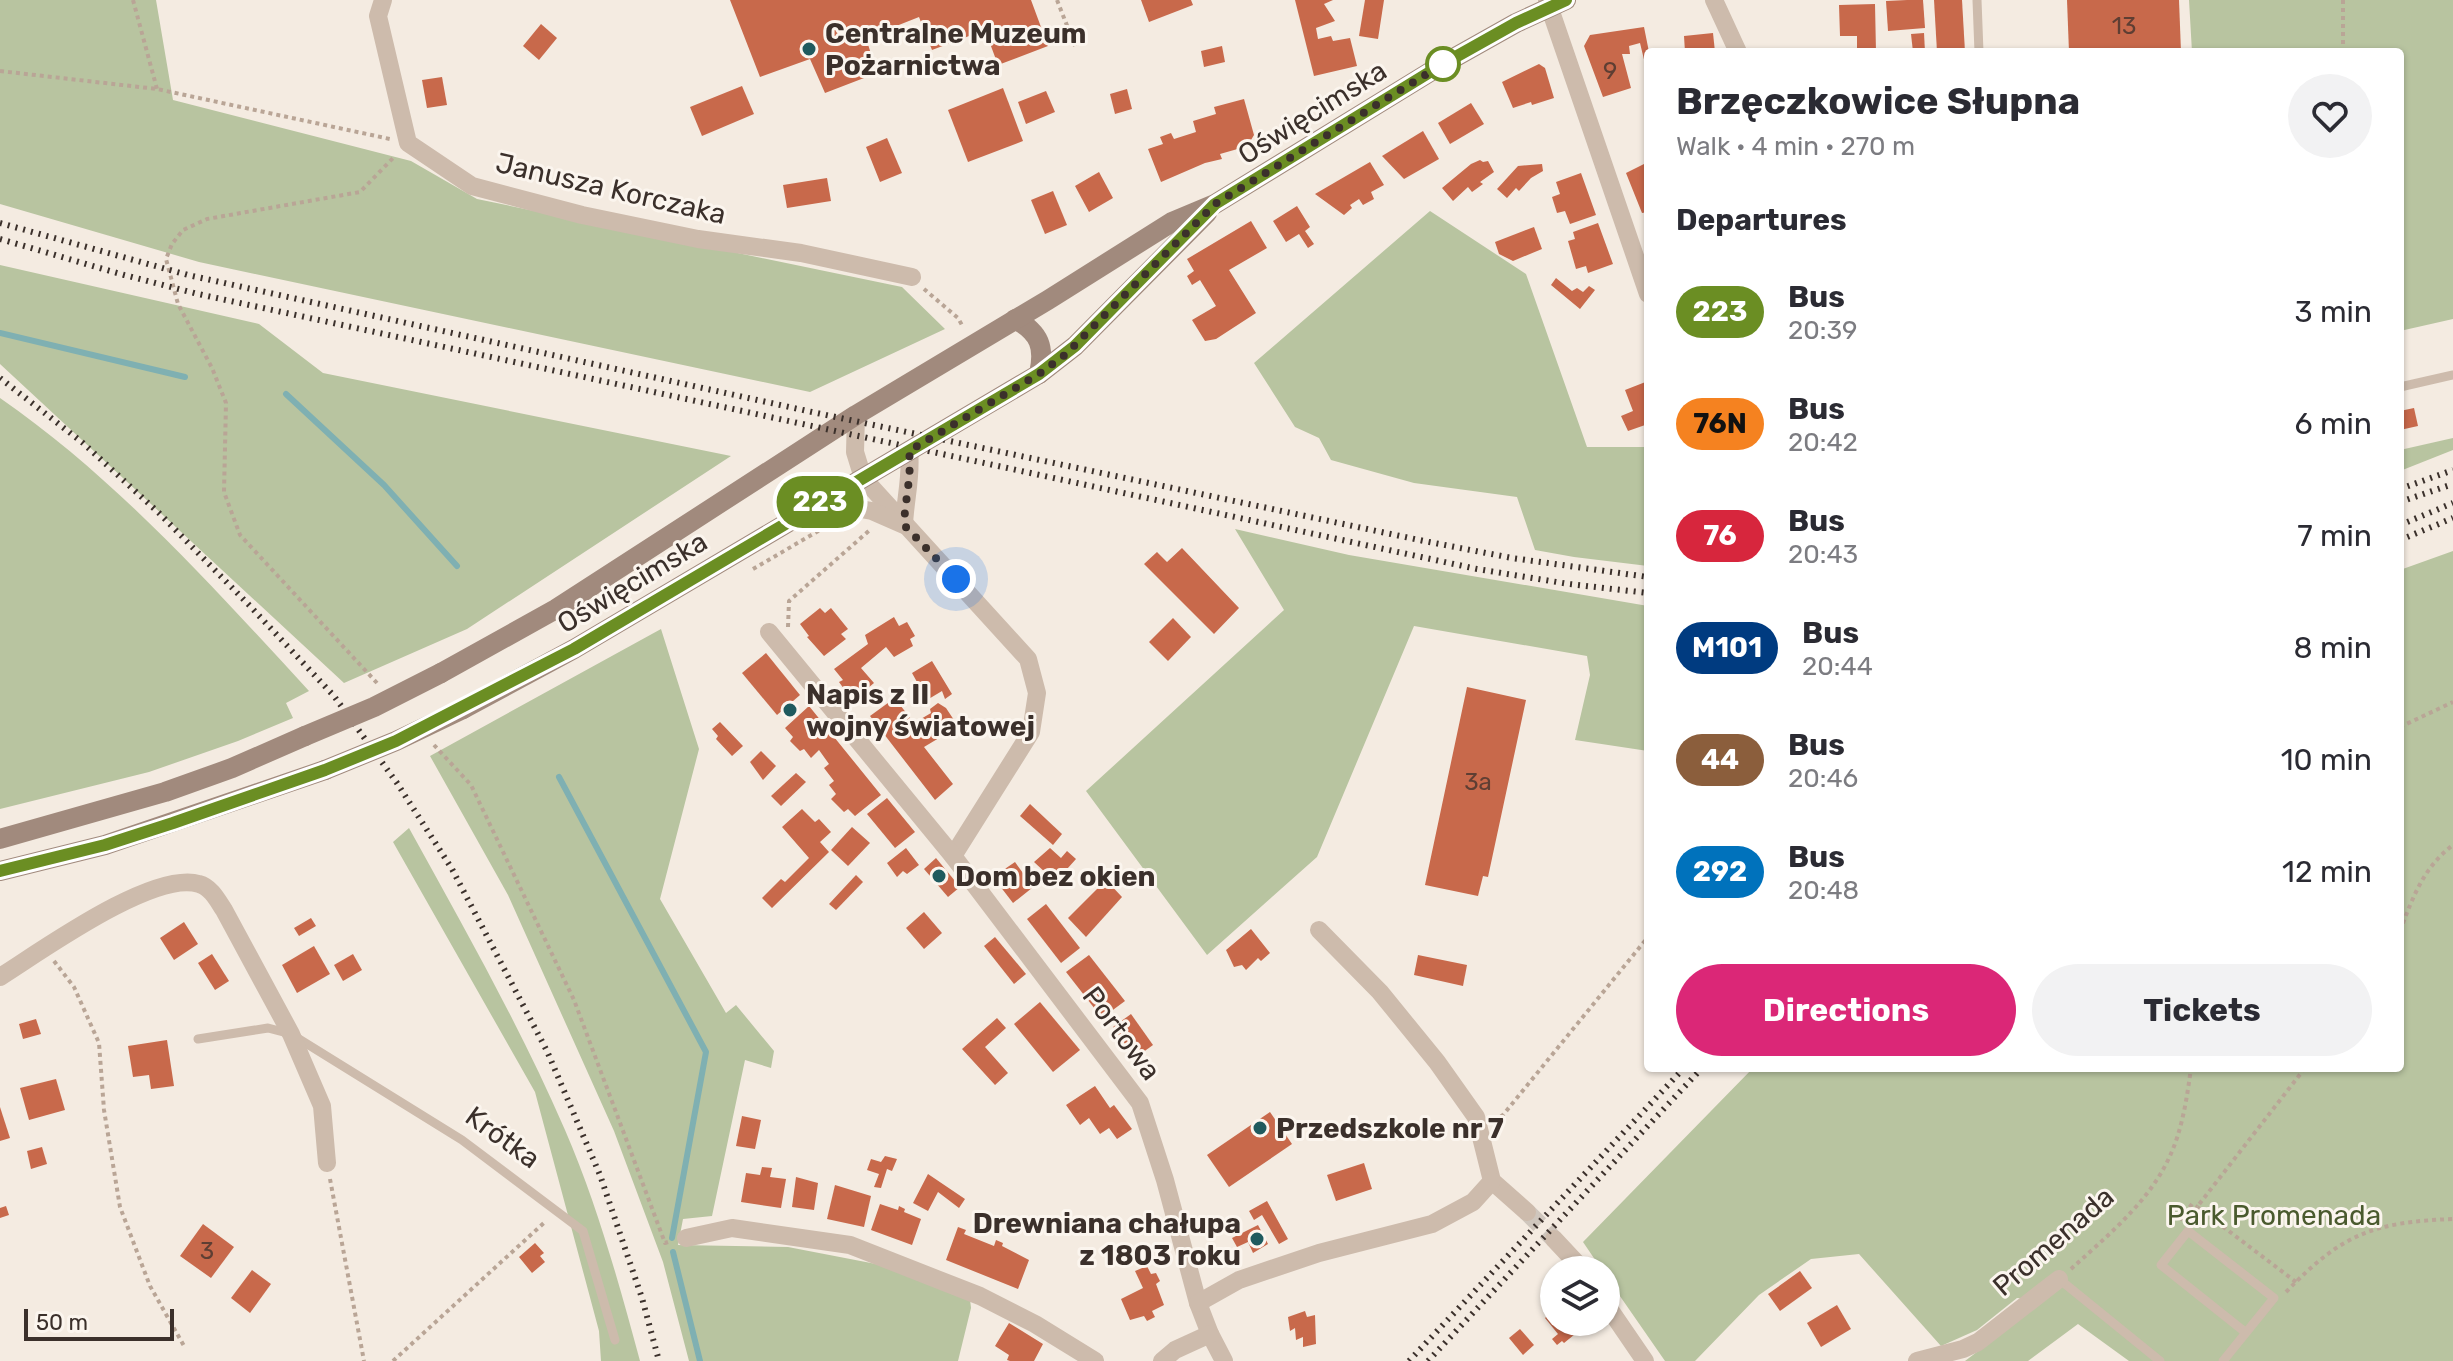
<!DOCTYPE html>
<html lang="en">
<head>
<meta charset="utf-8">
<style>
  :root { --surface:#fff; --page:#f2f2f3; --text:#2b2b33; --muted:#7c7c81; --accent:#db2777 }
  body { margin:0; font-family:Rubik,sans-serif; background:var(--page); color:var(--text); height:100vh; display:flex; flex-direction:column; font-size:30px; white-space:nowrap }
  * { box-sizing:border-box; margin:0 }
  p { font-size:26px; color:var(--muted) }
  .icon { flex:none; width:44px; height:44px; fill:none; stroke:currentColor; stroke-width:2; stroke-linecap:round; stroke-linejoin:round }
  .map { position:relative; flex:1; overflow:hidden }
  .sheet { position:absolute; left:1644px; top:48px; width:760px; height:1024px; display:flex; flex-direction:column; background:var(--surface); border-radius:8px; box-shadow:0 2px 6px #0004 }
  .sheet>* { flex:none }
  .badge { padding:0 16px; border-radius:26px; font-size:28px; line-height:52px }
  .buttons { position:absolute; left:1540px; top:1256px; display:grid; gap:16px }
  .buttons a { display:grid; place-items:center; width:80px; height:80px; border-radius:50%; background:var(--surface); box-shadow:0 2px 6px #0004; font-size:40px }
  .scale { position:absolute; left:24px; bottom:20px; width:150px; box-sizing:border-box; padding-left:8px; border:4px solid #3b302b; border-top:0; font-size:22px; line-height:28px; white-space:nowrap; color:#3b302b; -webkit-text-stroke:6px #fbf5ee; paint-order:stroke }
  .you { position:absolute; width:40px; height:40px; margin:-20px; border:6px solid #fff; border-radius:50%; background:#1a73e8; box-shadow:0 0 0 12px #1a73e833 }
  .map>.badge { position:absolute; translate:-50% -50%; box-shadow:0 0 0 4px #fff }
  h2 { padding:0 32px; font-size:30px; line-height:72px }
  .round { display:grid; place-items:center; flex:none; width:84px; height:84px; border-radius:42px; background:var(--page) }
  .headline { display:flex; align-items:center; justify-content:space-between; height:136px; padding:0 32px }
  h1 { font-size:38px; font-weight:700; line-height:60px }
  .cta { display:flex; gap:16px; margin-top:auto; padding:16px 32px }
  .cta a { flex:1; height:92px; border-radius:48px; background:var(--accent); color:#fff; font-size:32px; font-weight:700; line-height:92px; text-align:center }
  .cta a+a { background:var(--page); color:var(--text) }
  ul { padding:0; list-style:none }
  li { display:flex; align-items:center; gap:24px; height:112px; padding:0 32px }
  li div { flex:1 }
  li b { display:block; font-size:30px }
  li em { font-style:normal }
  li .badge { min-width:88px; font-weight:700; text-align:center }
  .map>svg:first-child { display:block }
  .green { fill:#b8c4a0 }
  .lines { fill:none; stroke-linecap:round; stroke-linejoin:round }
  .stream { stroke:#7fb0b2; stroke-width:6 }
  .building { fill:#c8694b }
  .minor-tunnel { stroke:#cfc6bd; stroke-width:18; stroke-dasharray:18 9; stroke-linecap:butt }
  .path { stroke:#b9a596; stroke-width:4; stroke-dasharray:4 4; stroke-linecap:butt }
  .service { stroke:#cdbbac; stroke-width:9 }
  .minor { stroke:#cdbbac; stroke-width:18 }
  .secondary { stroke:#a18a7d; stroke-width:20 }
  .rail { stroke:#3b302b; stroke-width:6; stroke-dasharray:2 6; stroke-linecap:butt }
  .secondary-bridge { stroke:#a18a7d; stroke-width:20 }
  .line-casing { stroke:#fff; stroke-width:18 }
  .line { stroke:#6b8e23; stroke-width:12 }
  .walk { stroke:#3b302b; stroke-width:8; stroke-dasharray:0 14.4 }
  .poi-dot { fill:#1f5a5e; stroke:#fbf5ee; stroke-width:3 }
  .stop-dot { fill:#fff; stroke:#6b8e23; stroke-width:4 }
  .labels { text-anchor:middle; stroke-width:6; stroke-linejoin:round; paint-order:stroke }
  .number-label { font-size:24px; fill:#5e3e33 }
  .poi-label { font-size:28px; font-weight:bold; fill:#3b302b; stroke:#fbf5ee; text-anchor:start }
  .street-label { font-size:28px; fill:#3b302b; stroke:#fbf5ee }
  .park-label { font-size:28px; fill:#4a5a2e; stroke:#fbf5ee }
</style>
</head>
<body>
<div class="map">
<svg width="2453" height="1361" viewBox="0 0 2453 1361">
  <rect width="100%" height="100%" fill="#f4ebe1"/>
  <!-- green -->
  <g class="green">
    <path d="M0,0H156L173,100L411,161L477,199L902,287L945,329L810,392L199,262L0,204Z"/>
    <path d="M2189,0H2453V319L2400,331V52H2192Z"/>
    <path d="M1430,211L1526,274L1587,447H1648V566L1574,557L1535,550L1517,497L1414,483L1331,460L1319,438L1295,427L1254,363Z"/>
    <path d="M0,265L259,324L323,373L731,456L467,629L344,683L0,364Z"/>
    <path d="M0,398C117,479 213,587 309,691L286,703L293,718L238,741L149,772L0,809Z"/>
    <path d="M2453,438V450L2400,471V450Z"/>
    <path d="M1235,529L1349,555L1648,606V751L1575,740L1590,675L1587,656L1414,626L1317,857L1207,955L1086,791L1284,610Z"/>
    <path d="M2453,551V1361H2129L2078,1324L2028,1361H1965L2045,1300L2017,1298L1977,1330L1941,1346L1859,1254L1811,1259L1759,1295L1695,1361H1665L1606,1276V1270H1602L1583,1242L1753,1068H2400V570Z"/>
    <path d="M661,629L699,749L660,899L726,1013L736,1005L774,1051L771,1068L745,1060L712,1216L683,1219L678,1245L788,1247L876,1264L970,1299L971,1308L958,1361H689L663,1262L614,1131L508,895L430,756Z"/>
    <path d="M409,828C464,928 520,1026 565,1130C597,1204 619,1283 640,1361H601L599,1331L535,1092L393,842Z"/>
  </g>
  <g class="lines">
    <!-- stream -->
    <g class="stream">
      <path d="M0,333L185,377"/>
      <path d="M286,394L384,485L457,566"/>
      <path d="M559,777L706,1052L672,1238"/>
      <path d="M673,1252L700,1361"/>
    </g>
  </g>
  <!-- building -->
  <g class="building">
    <path d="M730,0H1031L1048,46L998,65L985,30L932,50L919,17L866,38L877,73L825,93L810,59L760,77Z"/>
    <path d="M1141,0H1191L1193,5L1149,22Z"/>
    <path d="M1295,0H1333L1324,4L1335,21L1316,28L1318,39L1331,36L1333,41L1350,38L1357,66L1314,76Z"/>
    <path d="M1365,0H1384L1378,39L1359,36Z"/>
    <path d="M1907,0H1923L1925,28L1888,31L1886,1Z"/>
    <path d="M1934,0H1962L1965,52H1937Z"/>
    <path d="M2067,0H2179L2181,52H2069Z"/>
    <path d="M1875,4L1876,52H1857V36H1840L1839,5Z"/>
    <path d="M541,24L557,38L539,60L523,46Z"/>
    <path d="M1644,27L1649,52L1648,76L1640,43L1629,46L1630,54H1622L1631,88L1603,97L1584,46L1590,35Z"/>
    <path d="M1713,33L1715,52H1685L1684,36Z"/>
    <path d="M1924,33L1925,52H1913L1911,34Z"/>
    <path d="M1222,46L1225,62L1204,67L1201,51Z"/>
    <path d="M1539,64L1545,68L1554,98L1532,105L1531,102L1513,108L1502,82Z"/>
    <path d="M442,77L447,105L427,108L422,80Z"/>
    <path d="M742,86L754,114L702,136L690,107Z"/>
    <path d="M1003,88L1023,141L968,162L948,110Z"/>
    <path d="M1127,89L1132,109L1115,114L1110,94Z"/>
    <path d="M1046,91L1055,112L1026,124L1018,102Z"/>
    <path d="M1244,99L1254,135L1251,140L1240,144L1241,148L1220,154L1222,159L1205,163L1161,182L1148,149L1163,144L1160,137L1171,133L1174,139L1196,132L1193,121L1216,114L1214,107Z"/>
    <path d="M1471,103L1484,124L1450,144L1438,123Z"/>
    <path d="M1423,131L1439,159L1404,179L1382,156Z"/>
    <path d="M887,138L902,173L880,182L866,147Z"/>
    <path d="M1480,160L1483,162L1488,161L1494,172L1480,182L1483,184L1472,192L1468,187L1453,201L1442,188L1471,164Z"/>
    <path d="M1370,162L1384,185L1371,192L1374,199L1363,205L1359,199L1350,205L1352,208L1344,215L1315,194Z"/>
    <path d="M1648,162V212L1642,213L1626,173Z"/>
    <path d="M1542,164L1543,171L1531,178L1519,191L1516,188L1507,198L1497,189L1518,166Z"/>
    <path d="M1099,172L1113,198L1089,212L1075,186Z"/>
    <path d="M1581,173L1596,215L1570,224L1565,211L1557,213L1552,197L1560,194L1556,182Z"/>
    <path d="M827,178L831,201L787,208L783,185Z"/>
    <path d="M1053,191L1067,225L1045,234L1031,200Z"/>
    <path d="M1297,206L1310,227L1305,231L1314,244L1308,248L1299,234L1286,242L1273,221Z"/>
    <path d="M1251,221L1267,248L1229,270L1256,313L1216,339L1205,341L1192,320L1216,306L1200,280L1192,285L1187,276L1194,271L1187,259Z"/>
    <path d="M1598,223L1613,264L1588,273L1586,266L1576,269L1568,241L1575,239L1573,232Z"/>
    <path d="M1534,227L1542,249L1513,261L1499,254L1495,242Z"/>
    <path d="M1556,278L1572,291L1577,288L1583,292L1589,286L1595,290L1580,309L1551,285Z"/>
    <path d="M1648,381V424L1628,431L1621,416L1633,411L1625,390Z"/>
    <path d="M2414,408L2418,426L2400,430V411Z"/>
    <path d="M1182,548L1239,608L1214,634L1144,564L1157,552L1167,562Z"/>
    <path d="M820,608L825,613L831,608L848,629L841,634L846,639L824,656L807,637L809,636L800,624Z"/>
    <path d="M894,617L899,626L907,622L915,636L910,639L913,646L894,657L886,647L861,668L874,683L856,698L848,688L844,689L839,682L843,680L834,669L868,644L865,635Z"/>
    <path d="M1173,618L1191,637L1168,661L1149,642Z"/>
    <path d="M766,653L800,695L777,715L742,673Z"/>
    <path d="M932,661L952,694L945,699L942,691L927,700L912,673Z"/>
    <path d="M1467,687L1526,700L1488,877L1483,876L1478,896L1425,885Z"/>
    <path d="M892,700L897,701L914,723L931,713L930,709L938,703L946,708L954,720L941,728L944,735L924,747L953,784L935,800L870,716Z"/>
    <path d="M809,706L881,795L855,816L848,809L844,812L831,799L836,794L829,785L834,781L824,768L829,764L819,750L811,758L804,749L800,751L790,741L793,737L785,728Z"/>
    <path d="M720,722L743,746L732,756L716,739L718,736L712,729Z"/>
    <path d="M761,751L776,766L763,780L750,762Z"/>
    <path d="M796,773L806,782L781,806L771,796Z"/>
    <path d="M887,798L915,832L895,848L867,814Z"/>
    <path d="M1030,804L1062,834L1053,845L1020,816Z"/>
    <path d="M802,809L815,822L819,819L831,832L820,842L829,852L772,908L762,898L781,879L785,882L809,858L782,827Z"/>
    <path d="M852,827L870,843L848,866L831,850Z"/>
    <path d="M906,848L919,865L907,874L903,871L897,877L887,863Z"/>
    <path d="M1050,848L1061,858L1067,851L1076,859L1059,878L1051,870L1047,874L1034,862Z"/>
    <path d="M936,858L960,887L948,897L924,869Z"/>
    <path d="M1015,862L1028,880L1032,878L1037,884L1013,903L993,877Z"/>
    <path d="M856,875L863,882L836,910L829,904Z"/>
    <path d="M1106,880L1122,897L1086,937L1068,918Z"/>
    <path d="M1046,904L1080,948L1061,963L1027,919Z"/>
    <path d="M924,912L942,933L924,949L906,928Z"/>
    <path d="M311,918L316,926L299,936L294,928Z"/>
    <path d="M184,922L198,944L174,960L160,938Z"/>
    <path d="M1251,929L1270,953L1261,961L1258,958L1246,970L1242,965L1234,967L1226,950Z"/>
    <path d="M995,937L1026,974L1014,984L984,946Z"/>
    <path d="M314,946L330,974L297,993L282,965Z"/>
    <path d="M212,954L229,981L215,990L198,963Z"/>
    <path d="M353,954L362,970L343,981L334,965Z"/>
    <path d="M1089,955L1125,1001L1102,1018L1066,972Z"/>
    <path d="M1418,955L1467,965L1463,986L1414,975Z"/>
    <path d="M1040,1002L1080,1050L1053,1072L1014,1024Z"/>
    <path d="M1131,1014L1153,1045L1135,1058L1113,1027Z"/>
    <path d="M997,1018L1006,1028L985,1047L1008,1073L995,1085L962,1049Z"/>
    <path d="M36,1019L41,1034L23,1039L19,1024Z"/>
    <path d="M167,1040L174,1086L151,1089L149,1075L133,1077L128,1046Z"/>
    <path d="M56,1079L65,1110L29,1120L20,1088Z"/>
    <path d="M1095,1086L1110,1108L1114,1105L1132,1129L1117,1139L1109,1128L1100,1134L1089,1118L1080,1125L1066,1105Z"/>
    <path d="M0,1107L10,1138L0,1141Z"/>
    <path d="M1270,1112L1292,1144L1229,1187L1207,1155Z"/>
    <path d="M742,1116L761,1120L755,1149L736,1146Z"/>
    <path d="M42,1147L47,1164L31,1169L27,1151Z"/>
    <path d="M885,1156L897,1159L892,1171L887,1169L881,1188L874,1187L879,1174L867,1170L871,1159L881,1162Z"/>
    <path d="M1364,1163L1372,1189L1336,1201L1327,1175Z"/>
    <path d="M762,1167L772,1168L770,1177L786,1179L781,1208L741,1202L746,1173L760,1175Z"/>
    <path d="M928,1174L965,1199L959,1208L938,1192L928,1211L913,1203Z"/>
    <path d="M796,1177L818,1183L814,1210L792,1207Z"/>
    <path d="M835,1185L871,1196L864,1227L827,1219Z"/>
    <path d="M1267,1201L1288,1239L1279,1244L1262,1215L1254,1220L1249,1211Z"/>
    <path d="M880,1204L898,1210L899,1206L905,1209L904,1212L921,1219L912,1245L871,1230Z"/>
    <path d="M6,1206L9,1215L0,1218V1208Z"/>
    <path d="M203,1224L234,1247L211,1278L180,1256Z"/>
    <path d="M1258,1225L1268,1244L1253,1253L1248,1242L1237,1247L1232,1238Z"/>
    <path d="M958,1227L966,1230L964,1234L994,1246L996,1240L1003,1243L1002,1246L1029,1260L1018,1289L946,1260Z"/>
    <path d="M535,1243L544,1253L540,1256L545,1262L532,1273L519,1257Z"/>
    <path d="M1147,1266L1151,1274L1156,1273L1160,1281L1156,1284L1164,1305L1152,1311L1155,1317L1147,1321L1144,1316L1130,1320L1121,1299L1143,1288L1135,1271Z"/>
    <path d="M252,1270L271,1284L250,1313L231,1298Z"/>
    <path d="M1800,1271L1812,1288L1780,1311L1768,1294Z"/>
    <path d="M1837,1305L1851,1329L1821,1347L1807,1323Z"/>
    <path d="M1554,1310V1322H1590L1564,1343L1562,1341L1557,1345L1552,1339L1558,1334L1545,1318Z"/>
    <path d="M1305,1311L1307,1317L1315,1315L1316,1344L1303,1347V1337L1296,1340L1295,1328L1290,1331L1288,1317Z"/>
    <path d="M1009,1323L1043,1344L1034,1361H1010L1007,1360L1009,1355L995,1346Z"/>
    <path d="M1520,1329L1534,1345L1523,1355L1509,1338Z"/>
  </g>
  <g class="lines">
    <!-- minor-tunnel -->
    <path class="minor-tunnel" d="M1527,1212L1554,1239"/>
    <!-- path -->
    <g class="path">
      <path d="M133,0L157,89"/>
      <path d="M1057,0L1075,46"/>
      <path d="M2343,0V52"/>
      <path d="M0,71L157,89L390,139"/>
      <path d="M924,289L958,318L963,327"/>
      <path d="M753,569L832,523"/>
      <path d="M788,627L789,601L871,529"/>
      <path d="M377,683L240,535L224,492L226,403L212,368L178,304L166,259L172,244L183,230L207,219L360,192L395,156"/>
      <path d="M2400,727L2453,702"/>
      <path d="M434,745L471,785L574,1000L665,1243L668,1242"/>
      <path d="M2400,931C2413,897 2423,868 2453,845"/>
      <path d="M54,961L74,987L99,1043L104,1110L120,1207L150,1286L184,1346"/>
      <path d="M1494,1121L1503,1115L1648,937"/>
      <path d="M330,1179L364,1361"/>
      <path d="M2180,1220L2192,1204L2197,1207"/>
      <path d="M2071,1269C2107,1236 2148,1203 2169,1158C2182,1131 2187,1098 2191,1068"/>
      <path d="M2296,1282L2197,1207L2305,1068"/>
      <path d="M2286,1292C2342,1234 2373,1222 2453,1219"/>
      <path d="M393,1361L546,1221"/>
    </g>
    <!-- service -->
    <g class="service">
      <path d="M1977,0L1979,52"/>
      <path d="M2400,387L2453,375"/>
      <path d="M198,1039L268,1028L291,1034L462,1140L583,1231L615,1340"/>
      <path d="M2059,1279L2160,1361"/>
      <path d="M2223,1361L2274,1298L2188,1231L2161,1265L2245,1332"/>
    </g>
    <!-- minor -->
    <g class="minor">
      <path d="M383,0L378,16L408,143L472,186L582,215L698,239L801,253L912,277"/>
      <path d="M1547,0L1648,294"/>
      <path d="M1714,0L1738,52"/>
      <path d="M856,415L855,452L863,478L1028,659L1037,693L1031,732L953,856L1140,1103L1165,1180L1198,1303L1210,1334L1224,1361"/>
      <path d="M820,502L872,511L904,525C905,500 912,475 909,451"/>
      <path d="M769,632L953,856"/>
      <path d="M1319,930L1380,992L1437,1062L1476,1117L1492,1181L1527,1212"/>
      <path d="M0,977C40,952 153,870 199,884C211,887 218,901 224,910L291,1034L322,1106L327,1163"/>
      <path d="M686,1238L732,1228L850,1245L980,1296L1035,1324L1095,1361"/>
      <path d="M1554,1239L1583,1270"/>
      <path d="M1198,1303L1239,1280L1319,1253L1432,1224L1473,1202L1492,1181"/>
      <path d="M1606,1304L1645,1361"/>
      <path d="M1162,1361L1175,1350L1210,1334"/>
      <path d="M1917,1361L1963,1349L1978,1342L2059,1279"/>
    </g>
    <!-- secondary -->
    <g class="secondary">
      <path d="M1015,319C1040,333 1045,347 1039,374"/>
      <path d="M441,673L556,609L856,415L1048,300L1172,222L1215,204L1443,64L1516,23L1566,0"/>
      <path d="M463,709L574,649L1039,374L1075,346L1207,213"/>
      <path d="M0,839L165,792L232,768L305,736"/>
      <path d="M0,871L105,845L325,770"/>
    </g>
    <!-- rail -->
    <g class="rail">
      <path d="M0,223L188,275L812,412L1424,541L1512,558L1648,577"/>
      <path d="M0,239L124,275L198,294L1477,569L1569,584L1648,593"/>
      <path d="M0,378L83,443L159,513L249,605L334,696L397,783L452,869L547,1051L600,1175L642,1298L659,1361"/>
      <path d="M2400,489L2453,470"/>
      <path d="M2400,502L2453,484"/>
      <path d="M2400,525L2453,503"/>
      <path d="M2400,540L2453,518"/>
      <path d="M1409,1361L1684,1068"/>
      <path d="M1428,1361L1702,1068"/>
    </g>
    <!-- secondary-bridge -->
    <g class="secondary-bridge">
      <path d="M305,736L374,707L441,673"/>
      <path d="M325,770L396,741L463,709"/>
    </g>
  </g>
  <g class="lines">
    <defs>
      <path id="line" d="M0,871L105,845L173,823L325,770L396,741L574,649L1039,374L1075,346L1215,204L1443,64L1516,23L1566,0"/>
    </defs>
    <!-- line casing -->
    <use href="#line" class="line-casing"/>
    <!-- line -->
    <use href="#line" class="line"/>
    <!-- walk -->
    <path class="walk" d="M956,579L904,525C905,500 912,475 909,451L1039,374L1066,354L1215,204L1443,64"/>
  </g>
  <!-- markers -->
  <g class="poi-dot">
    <circle cx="809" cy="49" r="8"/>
    <circle cx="790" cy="710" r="8"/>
    <circle cx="939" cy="876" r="8"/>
    <circle cx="1260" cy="1128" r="8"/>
    <circle cx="1257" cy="1239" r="8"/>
  </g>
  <circle class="stop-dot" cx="1443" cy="64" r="16"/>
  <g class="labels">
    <!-- number labels -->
    <g class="number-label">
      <text x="2124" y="34">13</text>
      <text x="1610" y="79">9</text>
      <text x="1478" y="790">3a</text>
      <text x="207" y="1259">3</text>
    </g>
    <!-- poi labels -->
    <g class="poi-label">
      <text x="825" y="43">Centralne Muzeum<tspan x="825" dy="32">Pożarnictwa</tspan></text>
      <text x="806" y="704">Napis z II<tspan x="806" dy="32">wojny światowej</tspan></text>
      <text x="955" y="886">Dom bez okien</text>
      <text x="1276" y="1138">Przedszkole nr 7</text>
      <text x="1241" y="1233" text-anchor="end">Drewniana chałupa<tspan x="1241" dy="32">z 1803 roku</tspan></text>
    </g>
    <!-- street labels -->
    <g class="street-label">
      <text transform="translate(1312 112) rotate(-32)" y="10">Oświęcimska</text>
      <text transform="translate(611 188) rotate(13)" y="10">Janusza Korczaka</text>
      <text transform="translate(632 582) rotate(-31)" y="10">Oświęcimska</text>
      <text transform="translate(1122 1033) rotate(53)" y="10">Portowa</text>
      <text transform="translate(503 1137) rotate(36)" y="10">Krótka</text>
      <text transform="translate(2053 1241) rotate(-41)" y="10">Promenada</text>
    </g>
    <!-- park labels -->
    <g class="park-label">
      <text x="2274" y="1225">Park Promenada</text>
    </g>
  </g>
</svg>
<div class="buttons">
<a><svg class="icon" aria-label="layers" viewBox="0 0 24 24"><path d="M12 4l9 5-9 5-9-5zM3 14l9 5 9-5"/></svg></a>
</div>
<div class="scale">50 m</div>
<div class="you" style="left:956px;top:579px"></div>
<b class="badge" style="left:820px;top:502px;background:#6b8e23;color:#fff">223</b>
<section class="sheet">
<div class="headline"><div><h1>Brzęczkowice Słupna</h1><p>Walk · 4 min · 270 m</p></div><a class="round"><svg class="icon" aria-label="heart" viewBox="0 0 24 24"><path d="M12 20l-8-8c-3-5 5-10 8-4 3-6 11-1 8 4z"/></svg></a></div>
<h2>Departures</h2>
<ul>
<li><span class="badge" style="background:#6b8e23;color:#fff">223</span><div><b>Bus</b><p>20:39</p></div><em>3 min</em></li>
<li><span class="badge" style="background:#f58220;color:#111">76N</span><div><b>Bus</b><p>20:42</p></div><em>6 min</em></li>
<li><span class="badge" style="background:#d7263d;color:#fff">76</span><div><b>Bus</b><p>20:43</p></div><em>7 min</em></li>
<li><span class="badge" style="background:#003b80;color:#fff">M101</span><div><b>Bus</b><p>20:44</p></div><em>8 min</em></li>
<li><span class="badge" style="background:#8b5e3c;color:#fff">44</span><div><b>Bus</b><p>20:46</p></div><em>10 min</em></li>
<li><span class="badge" style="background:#0072bc;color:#fff">292</span><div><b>Bus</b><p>20:48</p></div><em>12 min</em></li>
</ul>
<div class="cta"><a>Directions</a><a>Tickets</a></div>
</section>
</div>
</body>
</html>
